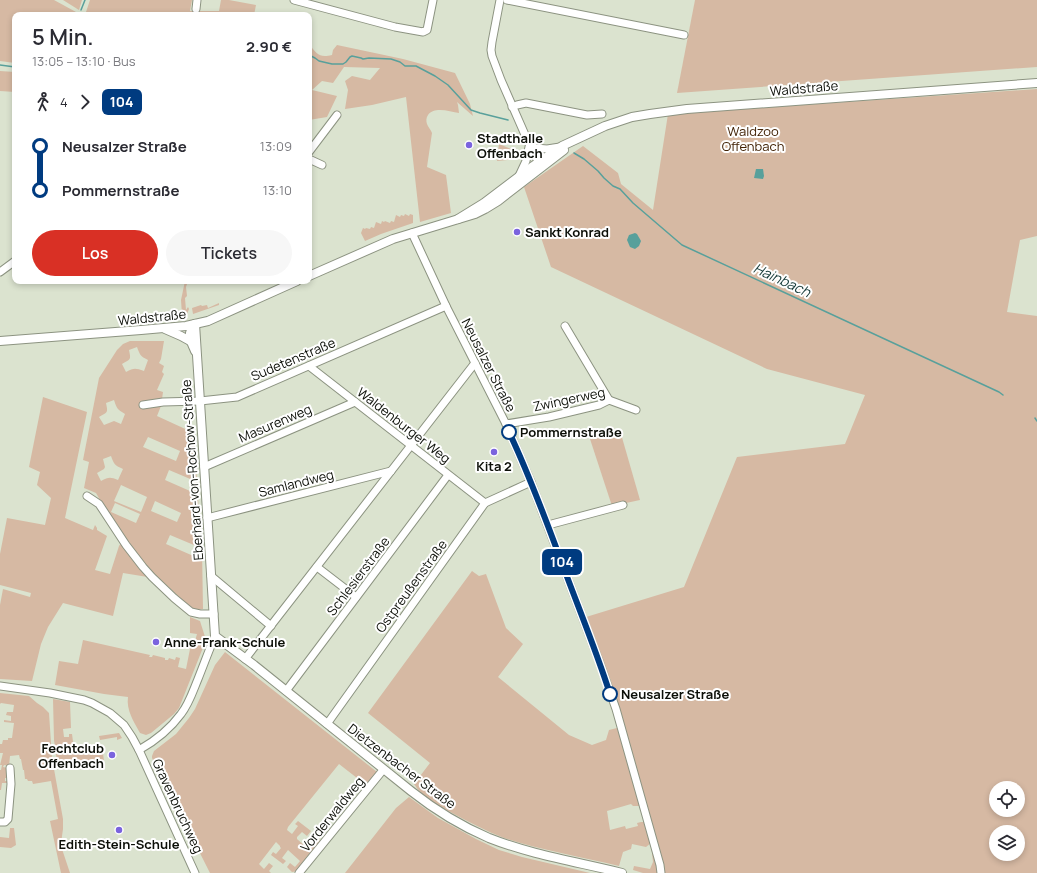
<!DOCTYPE html>
<html lang="de">
<meta charset="utf-8">
<style>
body{margin:0;font-family:Manrope,sans-serif;background:#f7f7f7;color:#2b2b33;height:100vh;display:flex;flex-direction:column;font-size:15px;white-space:nowrap}
*{box-sizing:border-box;margin:0}
p{font-size:13px;color:#7c7c81}
.icon{flex:none;width:22px;height:22px;fill:none;stroke:currentColor;stroke-width:2;stroke-linecap:round;stroke-linejoin:round}
.map{position:relative;flex:1;overflow:hidden}
.panel{position:absolute;left:12px;top:12px;width:300px;height:272px;display:flex;flex-direction:column;background:#fff;border-radius:8px;box-shadow:0 2px 6px #0003}
.panel>*{flex:none}
.badge{padding:0 8px;border-radius:6px;font-size:14px;line-height:26px}
.tools{position:absolute;left:989px;top:781px;display:grid;gap:8px}
.tools a{display:grid;place-items:center;width:36px;height:36px;border-radius:50%;background:#fff;box-shadow:0 2px 6px #0003;font-size:20px}
.map>.badge{position:absolute;translate:-50% -50%;box-shadow:0 0 0 2px #fff}
.legs{display:flex;align-items:center;gap:6px;height:44px;padding:0 20px;font-size:13px}
.legs p{margin-inline-start:auto}
.overview{display:flex;align-items:center;justify-content:space-between;height:68px;padding:0 20px}
h1{font-size:22px;font-weight:600;line-height:30px}
.action{display:flex;gap:8px;margin-top:auto;padding:8px 20px}
.action a{flex:1;height:46px;border-radius:24px;background:#d93025;color:#fff;font-size:16px;font-weight:600;line-height:46px;text-align:center}
.action a+a{background:#f7f7f7;color:#2b2b33}
ul{padding:0 20px;list-style:none}
li{display:flex;align-items:center;gap:14px;height:44px;font-size:15px}
li i{display:grid;place-items:center;width:6px;height:100%;margin:0 5px;background:currentColor}
li i::after{content:'';width:10px;height:10px;margin:-5px;border:3px solid;border-radius:50%;background:#fff}
li p{margin-inline-start:auto}
li:first-child i{background:linear-gradient(#0000 50%,currentColor 0)}
li:last-child i{background:linear-gradient(currentColor 50%,#0000 0)}
.map>svg:first-child{display:block}
.green{fill:#d6b9a3;fill-rule:evenodd}
.water{fill:#58a09b}
.lines{fill:none;stroke-linecap:round;stroke-linejoin:round}
.stream{stroke:#58a09b;stroke-width:1.5}
.minor-casing{stroke:#8c9381;stroke-width:9}
.major-casing{stroke:#8c9381;stroke-width:10}
.minor{stroke:#fff;stroke-width:7}
.major{stroke:#fff;stroke-width:8}
.line-1-casing{stroke:#fff;stroke-width:9}
.line-1{stroke:#003b80;stroke-width:6}
.poi-dot{fill:#7a63de;stroke:#fff;stroke-width:1.5}
.stop-1-dot{fill:#fff;stroke:#003b80;stroke-width:2}
.labels{text-anchor:middle;stroke-width:4;stroke-linejoin:round;paint-order:stroke}
.street-label{font-size:13px;fill:#0c0f08;stroke:#fff}
.park-label{font-size:13px;fill:#412205;stroke:#fff}
.poi-label{font-size:13px;font-weight:bold;fill:#0c0f08;stroke:#fff;text-anchor:start}
.stop-label{font-size:13px;font-weight:bold;fill:#0c0f08;stroke:#fff;text-anchor:start}
.water-label{font-size:14px;font-style:italic;fill:#173b39;stroke:#fff}
</style>
<div class="map">
<svg width="1037" height="873" viewBox="0 0 1037 873">
<rect width="100%" height="100%" fill="#dbe3cf"/>
<g class="green">
<path d="M0,0H54L76,12L77,15H15V63L0,61Z"/>
<path d="M63,0H82L79,10Z"/>
<path d="M90,0H192L190,11H219L221,0H229L256,5L254,15H85Z"/>
<path d="M695,0H1037V67L677,93Z"/>
<path d="M309,44C317,54 319,58 332,55L333,50L337,45L403,59L455,73L470,104L473,116L457,102L458,105L459,113C450,112 435,106 428,115C426,118 426,121 427,124C428,127 431,130 432,133L427,167L446,175L451,213L420,222L406,97L372,105L345,109L348,90L345,81L352,76L370,80L380,68L344,67L333,83L322,81L312,90L337,96L327,117L309,120Z"/>
<path d="M0,71L15,72V92L0,91Z"/>
<path d="M1037,89V236L1020,240L1007,312L1037,316V873H665L614,695L611,681L586,617L684,587L737,457L845,444L865,395L767,369L551,267L524,187L583,146L618,173L621,184L653,210L668,114ZM996,788H1018V810H996ZM996,832H1018V854H996Z"/>
<path d="M499,144L516,151V159L497,161Z"/>
<path d="M405,214L409,216L410,214L413,215V223L381,234L365,241L361,233L363,228L365,229L366,228L370,229L371,227L374,228L376,222L381,224L382,221L384,222L385,221L390,223L391,221L394,222L396,215L400,217L401,215L404,216Z"/>
<path d="M185,281H188L186,287L187,296L185,298L186,310L188,307L189,309L187,314L182,315L181,300Z"/>
<path d="M219,303V305L193,314L192,308L201,305L202,306L207,305L208,308Z"/>
<path d="M130,341H164L161,359L159,363L164,366L162,372L164,374L157,390L163,392L161,406L157,416L194,433L199,514L202,548L203,609L197,610L192,609L160,579L123,573L113,616L63,603L48,627L41,644L32,681L0,679V605L3,589L30,597L31,593L0,585V554L7,518L45,525L51,498L37,485L40,472L29,467L43,397L87,412L65,518L93,530L95,525L97,528V530L107,536L95,570L110,574L119,546L125,537L107,512L96,493L84,488L89,462L83,460L99,378L117,350L123,344ZM137,347C140,355 140,356 148,360L144,371C135,368 134,368 126,372L122,364C131,359 131,360 129,350ZM114,400C117,409 117,409 125,414L121,424L114,421L104,425L99,417C108,412 108,413 106,403ZM148,437L180,451L176,461L143,447ZM111,456C114,464 114,465 123,469L118,480C110,477 109,477 101,481L97,473L104,469L105,467L103,459ZM169,470L195,481L190,491L165,480ZM121,485L147,497L141,512L114,501ZM155,501L181,513L177,522L151,511ZM115,503L140,514L136,523L111,512ZM170,535L201,548L198,558L166,544Z"/>
<path d="M621,434L640,500L612,506L590,439Z"/>
<path d="M472,571L479,576L486,574L506,628L523,644L498,677L569,735L592,745L606,740L609,730L617,728L641,806H633L631,804L607,811L610,830L625,826L626,829L638,826L637,823L641,822H645L659,871L657,873H643L633,870L634,866L650,869L653,862L651,843L646,847L632,844L631,849L623,852L619,866C582,857 540,850 504,838C486,831 469,822 452,813C438,806 422,797 414,784L430,763L368,713Z"/>
<path d="M190,617L200,621L206,640L179,708L174,714L151,733L146,735L140,733C134,722 126,710 128,697L104,694L55,685L59,661L78,664L83,640L150,655L149,657H152L153,655L165,658V660H168L169,658L175,660L176,657L180,658L178,667L186,669L190,649L187,648L189,639L195,641L197,634L190,633Z"/>
<path d="M225,652L377,772L366,785L339,764L288,827L287,830L292,834L298,826L295,824L298,821L311,831L307,836L302,832L297,837V839L305,846L307,843L312,847L317,842L311,837L314,834L319,838L320,842L298,871L292,872L287,867L290,863L295,867L300,861L288,850L282,858L286,861L283,864L271,855L273,852L276,854L281,848L280,847V846L276,842L259,864L264,869L269,863L273,866L269,871L271,873H210L152,758V756L154,751L176,734L189,718L195,709L215,665Z"/>
<path d="M0,693L29,696L37,703L43,707L49,713L52,758L63,819V829L62,836L61,846L70,873H61L50,821L58,819L51,781L33,784L32,781H28L27,779H25L24,770H23L21,759H20L19,755L10,756L9,766L4,765L3,767L8,768L7,778H5V781H7V783H2L1,790H0V770H1L2,765H0L3,753H0V744H2L3,740H8V738H12L14,723L4,722V720L11,721V716L6,715L7,712H13L14,705L1,703L0,704Z"/>
<path d="M53,699L70,702L71,728L63,729L64,737H69V734H72L74,749L78,753L81,752L83,749L102,746L104,761L58,768L54,740Z"/>
<path d="M119,733L122,738L117,740V737L100,740L99,736Z"/>
<path d="M409,797L438,818L476,839L499,850L522,857L590,873H345L396,808Z"/>
<path d="M10,828H14L16,845L11,848L0,847V837L9,838Z"/>
</g>
<g class="water">
<path d="M756,169H763L764,176L763,179L754,178Z"/>
<path d="M635,233L637,234L641,241L639,246L635,249L630,247L627,240L629,235Z"/>
</g>
<g class="lines">
<g class="stream">
<path d="M81,10L85,0"/>
<path d="M309,55L315,58L319,61L332,64H343L346,62L350,57L352,56L361,58L363,59L369,58L391,59L400,62L405,66H416L435,76L448,85L471,110L480,113L508,120"/>
<path d="M0,65L15,67"/>
<path d="M574,153L584,159L598,171L604,178L613,186L620,189L633,203L682,245L999,392L1003,395"/>
<path d="M1035,418L1037,421"/>
</g>
<g class="minor-casing">
<g id="minor">
<path d="M294,0L395,27L423,32L427,30L433,0"/>
<path d="M500,0L492,42L491,50L492,56L501,80L533,153L537,159L545,162"/>
<path d="M507,0L684,35"/>
<path d="M196,9L197,0"/>
<path d="M512,107L517,105L526,103L587,115L602,114"/>
<path d="M530,144C537,149 541,154 539,163"/>
<path d="M536,148L547,149L560,147"/>
<path d="M309,152L337,115"/>
<path d="M309,159L322,165"/>
<path d="M519,176L526,161L529,147"/>
<path d="M412,233L446,306L506,424L531,482L599,661L616,709L660,865L661,873"/>
<path d="M0,272L15,261"/>
<path d="M565,326L609,400"/>
<path d="M309,366L485,503"/>
<path d="M143,405L163,402L200,401L237,397L446,306"/>
<path d="M506,424L549,417L599,405L609,400L636,410"/>
<path d="M204,467L355,402"/>
<path d="M87,496L99,504L126,545L143,567L152,577L174,598L191,612L200,614H214"/>
<path d="M207,518L391,471"/>
<path d="M548,525L623,505"/>
<path d="M317,567L356,597"/>
<path d="M211,576L271,626"/>
<path d="M245,659L475,363"/>
<path d="M0,686L50,693L84,700L92,703L110,713L124,725L132,737L139,750L195,873"/>
<path d="M286,691L448,475"/>
<path d="M327,724L485,503L531,482"/>
<path d="M139,750C155,741 170,729 181,714C189,704 193,691 198,679C204,664 209,650 215,636"/>
<path d="M0,822H5L8,819L11,784L10,768"/>
<path d="M299,873L383,770"/>
</g>
</g>
<g class="major-casing">
<g id="major">
<path d="M458,219L484,203L533,166L562,146L605,126L632,117L650,114L687,109L1037,83"/>
<path d="M309,276L393,239L475,214L485,209L498,201L564,150"/>
<path d="M195,324L215,636L254,665L411,791C435,810 461,826 489,838C532,855 578,862 622,873"/>
<path d="M195,324C186,335 190,339 195,351"/>
<path d="M165,329L181,336L190,341"/>
<path d="M0,341L141,330L186,326L208,321L297,281"/>
</g>
</g>
<use href="#minor" class="minor"/>
<use href="#major" class="major"/>
</g>
<g class="lines">
<g class="line-1-casing">
<path id="line-1" d="M509,432C531,478 548,526 566,574C581,614 597,653 610,694"/>
</g>
<use href="#line-1" class="line-1"/>
</g>
<g class="poi-dot">
<circle cx="469" cy="145" r="4"/>
<circle cx="517" cy="232" r="4"/>
<circle cx="494" cy="452" r="4"/>
<circle cx="156" cy="642" r="4"/>
<circle cx="112" cy="755" r="4"/>
<circle cx="119" cy="830" r="4"/>
</g>
<g class="stop-1-dot">
<circle cx="509" cy="432" r="7"/>
<circle cx="610" cy="694" r="7"/>
</g>
<g class="labels">
<g class="street-label">
<text transform="translate(804 88) rotate(-5)" y="5">Waldstraße</text>
<text transform="translate(152 317) rotate(-6)" y="5">Waldstraße</text>
<text transform="translate(293 359) rotate(-23)" y="5">Sudetenstraße</text>
<text transform="translate(489 365) rotate(63)" y="5">Neusalzer Straße</text>
<text transform="translate(569 399) rotate(-12)" y="5">Zwingerweg</text>
<text transform="translate(275 423) rotate(-23)" y="5">Masurenweg</text>
<text transform="translate(404 425) rotate(38)" y="5">Waldenburger Weg</text>
<text transform="translate(192 470) rotate(-94)" y="5">Eberhard-von-Rochow-Straße</text>
<text transform="translate(296 483) rotate(-14)" y="5">Samlandweg</text>
<text transform="translate(358 576) rotate(-53)" y="5">Schlesierstraße</text>
<text transform="translate(411 586) rotate(-54)" y="5">Ostpreußenstraße</text>
<text transform="translate(402 766) rotate(37)" y="5">Dietzenbacher Straße</text>
<text transform="translate(178 806) rotate(65)" y="5">Gravenbruchweg</text>
<text transform="translate(332 814) rotate(-51)" y="5">Vorderwaldweg</text>
</g>
<g class="park-label">
<text x="753" y="136">Waldzoo<tspan x="753" dy="15">Offenbach</tspan></text>
</g>
<g class="poi-label">
<text x="477" y="143">Stadthalle<tspan x="477" dy="15">Offenbach</tspan></text>
<text x="525" y="237">Sankt Konrad</text>
<text x="494" y="471" text-anchor="middle">Kita 2</text>
<text x="164" y="647">Anne-Frank-Schule</text>
<text x="104" y="753" text-anchor="end">Fechtclub<tspan x="104" dy="15">Offenbach</tspan></text>
<text x="119" y="849" text-anchor="middle">Edith-Stein-Schule</text>
</g>
<g class="stop-label">
<text x="520" y="437">Pommernstraße</text>
<text x="621" y="699">Neusalzer Straße</text>
</g>
<g class="water-label">
<text transform="translate(782 280) rotate(25)" y="5">Hainbach</text>
</g>
</g>
</svg>
<div class="tools">
<a><svg class="icon" aria-label="locate" viewBox="0 0 24 24"><circle cx="12" cy="12" r="6"/><path d="M12 2v4M12 18v4M2 12h4M18 12h4"/></svg></a>
<a><svg class="icon" aria-label="layers" viewBox="0 0 24 24"><path d="M12 4l9 5-9 5-9-5zM3 14l9 5 9-5"/></svg></a>
</div>
<b class="badge" style="left:562px;top:562px;background:#003b80;color:#fff">104</b>
<section class="panel">
<div class="overview"><div><h1>5 Min.</h1><p>13:05 – 13:10 · Bus</p></div><b>2.90 €</b></div>
<div class="legs"><svg class="icon" aria-label="walk" viewBox="0 0 24 24"><circle cx="13" cy="4" r="2"/><path d="M13 8l-2 6 4 7M11 14l-3 7M7 12l3-4h3l4 4"/></svg>4<svg class="icon" aria-label="forward" viewBox="0 0 24 24"><path d="M9 5l7 7-7 7"/></svg><b class="badge" style="background:#003b80;color:#fff">104</b></div>
<ul>
<li><i style="color:#003b80"></i><b>Neusalzer Straße</b><p>13:09</p></li>
<li><i style="color:#003b80"></i><b>Pommernstraße</b><p>13:10</p></li>
</ul>
<div class="action"><a>Los</a><a>Tickets</a></div>
</section>
</div>
